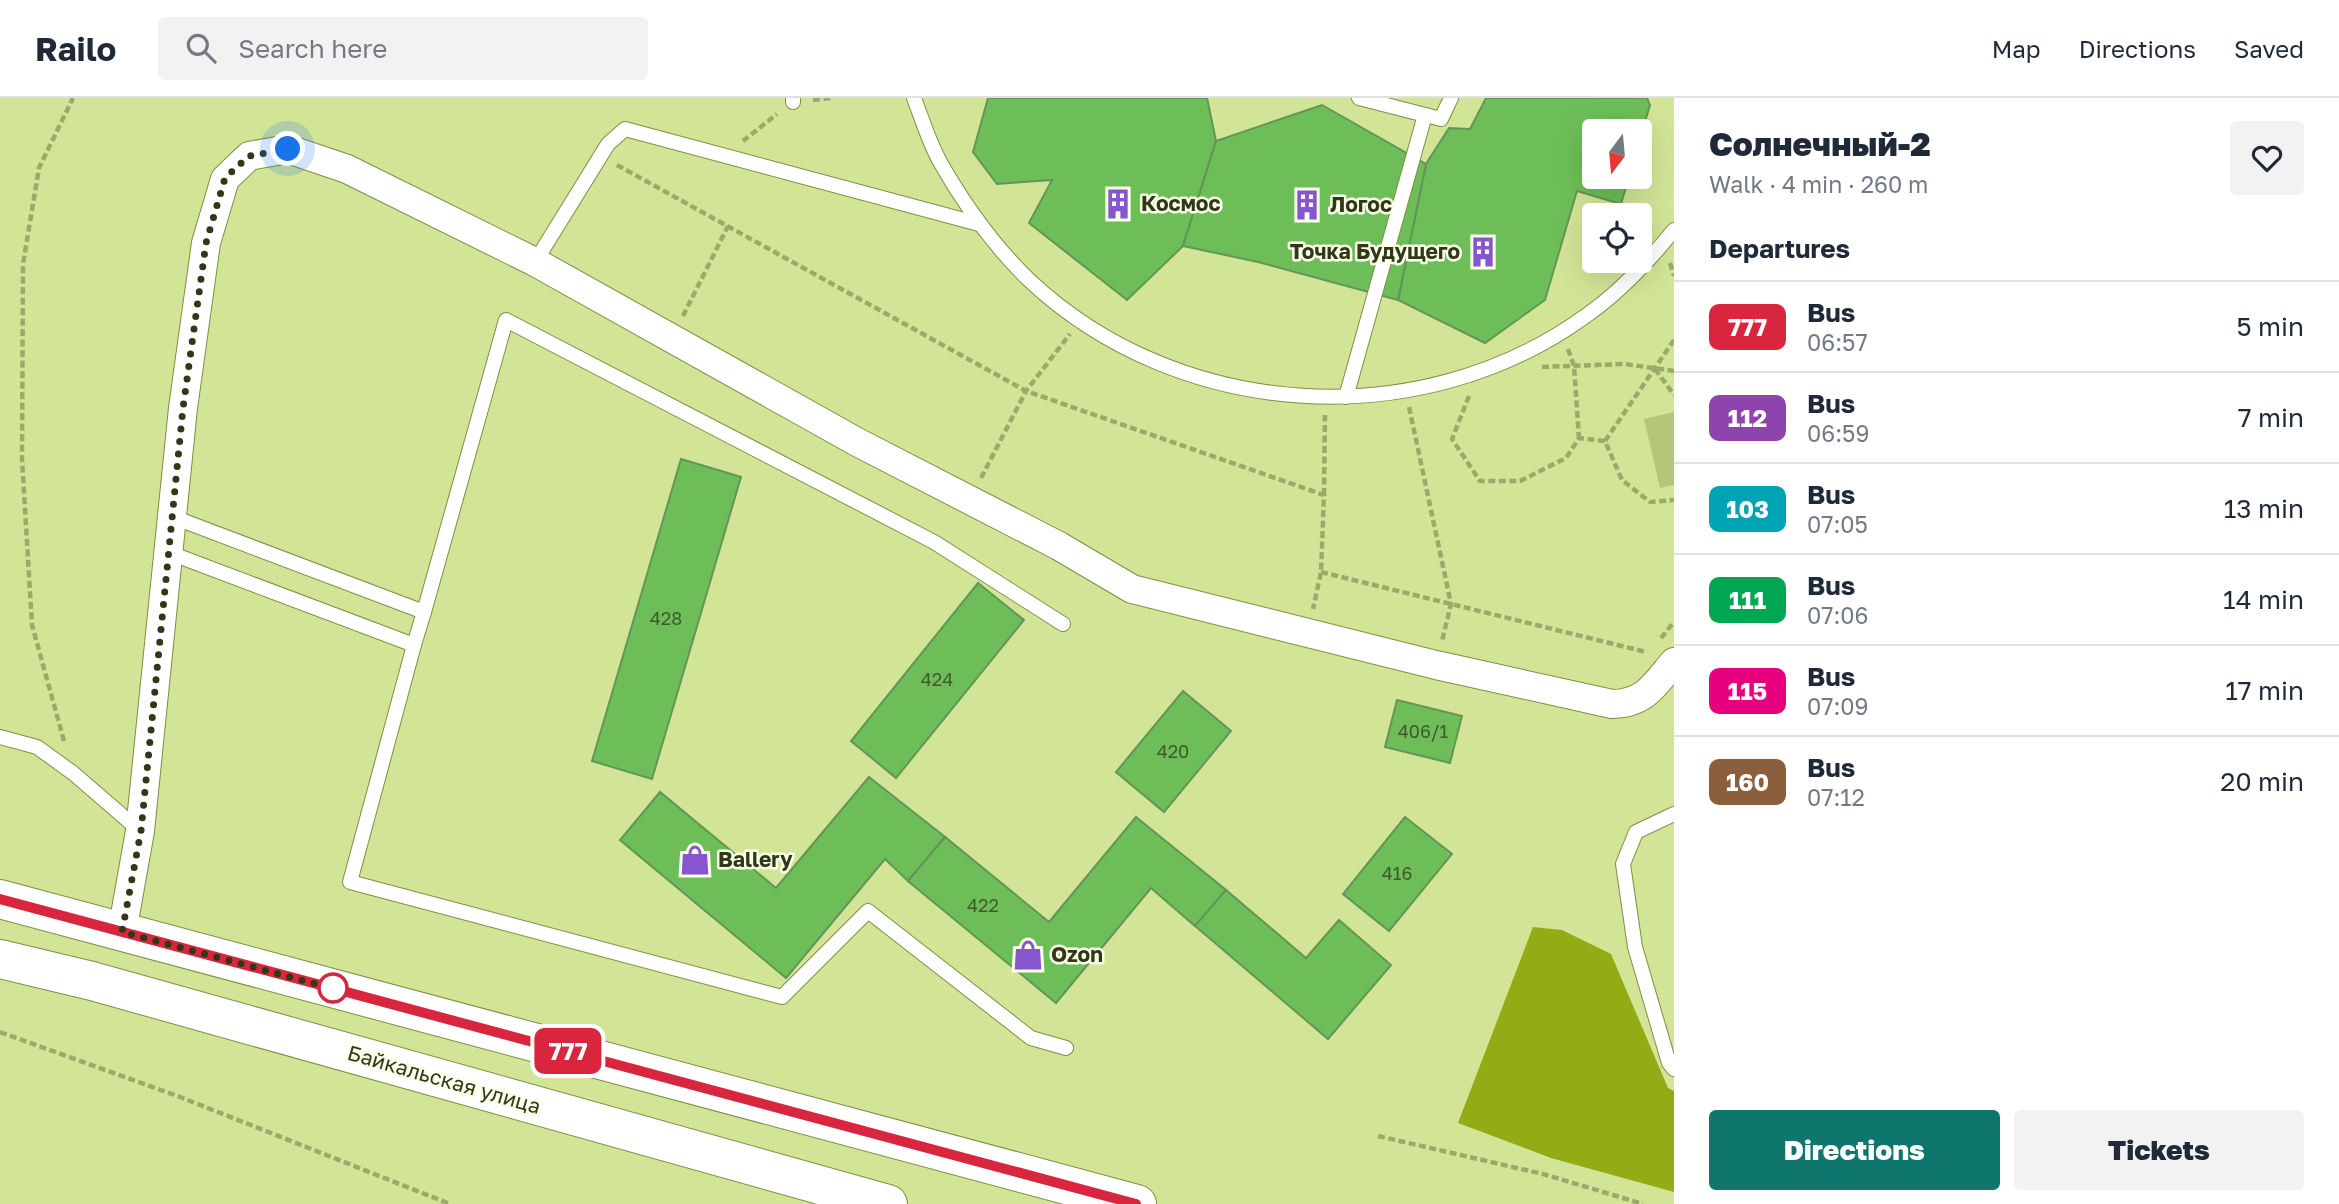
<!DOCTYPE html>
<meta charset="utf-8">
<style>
body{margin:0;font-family:"Golos Text",sans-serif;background:#f2f2f3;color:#1f2937;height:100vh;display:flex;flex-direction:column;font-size:26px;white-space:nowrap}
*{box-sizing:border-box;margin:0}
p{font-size:23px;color:#747a83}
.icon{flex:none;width:38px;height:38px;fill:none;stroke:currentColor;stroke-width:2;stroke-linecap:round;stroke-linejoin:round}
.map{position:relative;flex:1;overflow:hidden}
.panel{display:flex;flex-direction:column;background:#fff;width:665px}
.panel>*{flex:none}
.badge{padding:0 14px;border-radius:10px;font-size:24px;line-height:46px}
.needle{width:46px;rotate:196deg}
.tools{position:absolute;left:1582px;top:21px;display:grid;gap:14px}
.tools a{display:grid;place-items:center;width:70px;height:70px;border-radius:7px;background:#fff;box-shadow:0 7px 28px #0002;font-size:35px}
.you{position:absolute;width:35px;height:35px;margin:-18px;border:5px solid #fff;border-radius:50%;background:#1a73e8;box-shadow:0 0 0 10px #1a73e833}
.map>.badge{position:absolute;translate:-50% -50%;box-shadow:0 0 0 4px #fff}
h2{padding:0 35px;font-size:26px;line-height:63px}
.round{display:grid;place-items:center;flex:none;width:74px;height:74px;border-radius:7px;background:#f2f2f3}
.headline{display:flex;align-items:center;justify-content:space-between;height:119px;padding:0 35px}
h1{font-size:33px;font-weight:800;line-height:52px}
.button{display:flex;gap:14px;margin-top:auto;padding:14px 35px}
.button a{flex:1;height:80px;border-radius:7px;background:#0f766e;color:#fff;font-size:28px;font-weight:800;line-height:80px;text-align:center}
.button a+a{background:#f2f2f3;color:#1f2937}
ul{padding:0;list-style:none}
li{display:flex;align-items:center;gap:21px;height:91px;padding:0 35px;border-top:2px solid #e0e1e3}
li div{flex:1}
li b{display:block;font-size:26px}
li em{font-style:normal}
li .badge{min-width:77px;font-weight:700;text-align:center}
header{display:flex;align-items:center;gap:42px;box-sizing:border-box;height:98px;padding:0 35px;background:#fff;border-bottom:2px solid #e0e1e3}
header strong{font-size:33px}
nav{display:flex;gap:38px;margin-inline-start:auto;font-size:24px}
.search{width:490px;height:63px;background:#f2f2f3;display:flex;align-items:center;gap:18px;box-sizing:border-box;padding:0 24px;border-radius:7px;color:#747a83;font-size:26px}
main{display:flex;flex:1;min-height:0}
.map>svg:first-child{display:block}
.green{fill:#b4c67a}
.forest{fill:#93ab15}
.building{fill:#6dbe58;stroke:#649558;stroke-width:2}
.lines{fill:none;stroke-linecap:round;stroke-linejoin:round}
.lane-casing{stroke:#7e8e43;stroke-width:16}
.street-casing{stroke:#7e8e43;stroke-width:30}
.secondary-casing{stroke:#7e8e43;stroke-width:40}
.path{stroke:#9ba96b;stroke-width:4.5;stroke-dasharray:7 3.5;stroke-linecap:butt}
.lane{stroke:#fff;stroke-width:14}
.street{stroke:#fff;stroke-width:28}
.secondary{stroke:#fff;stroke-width:38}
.line-casing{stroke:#fff;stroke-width:16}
.line{stroke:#d7263d;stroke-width:10}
.walk{stroke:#313818;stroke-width:7;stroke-dasharray:0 12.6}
.stop-dot{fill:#fff;stroke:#d7263d;stroke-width:3.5}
.labels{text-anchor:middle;stroke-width:5;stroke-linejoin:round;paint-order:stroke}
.number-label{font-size:18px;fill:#405a28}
.poi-label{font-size:21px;font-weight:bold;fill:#313818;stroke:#f9ffe8;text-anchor:start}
.street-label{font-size:21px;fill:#313818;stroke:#f9ffe8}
</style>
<header>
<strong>Railo</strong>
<div class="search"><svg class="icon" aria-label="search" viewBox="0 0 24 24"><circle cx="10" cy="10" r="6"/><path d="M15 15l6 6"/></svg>Search here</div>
<nav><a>Map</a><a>Directions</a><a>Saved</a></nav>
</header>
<main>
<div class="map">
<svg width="1674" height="1106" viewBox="0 0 1674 1106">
<rect width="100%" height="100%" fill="#d2e597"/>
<path class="green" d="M1674,314V387L1660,390L1644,321Z"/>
<path class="forest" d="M1533,829L1562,832L1611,856L1668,990L1674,993V1094L1551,1060L1458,1025Z"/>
<g class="building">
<path d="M988,0H1207L1216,43L1183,148L1127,202L1029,125L1052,82L997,86L973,54Z"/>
<path d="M1486,0H1647L1650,7L1640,41V33H1594V79H1629L1621,106L1577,93L1545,202L1485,245L1398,202L1426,66L1449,30L1470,31Z"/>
<path d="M1322,7L1426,66L1398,202L1258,164L1183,148L1216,43Z"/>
<path d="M681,361L741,379L652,681L592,663Z"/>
<path d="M978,485L1024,522L896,680L851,643Z"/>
<path d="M1183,593L1231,633L1164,714L1116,674Z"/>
<path d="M1397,602L1462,618L1450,665L1385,649Z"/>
<path d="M869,679L945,739L908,783L885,761L786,880L620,742L660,694L776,790Z"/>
<path d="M1136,719L1226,792L1195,828L1151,790L1056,905L908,783L945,739L1049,824Z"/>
<path d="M1405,719L1452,756L1389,833L1343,796Z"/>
<path d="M1226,792L1306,860L1339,822L1391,867L1328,941L1195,828Z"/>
</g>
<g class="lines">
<g class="lane-casing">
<g id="lane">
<path d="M793,0V4"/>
<path d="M914,0C922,21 929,44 940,64C964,106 994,148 1029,182C1179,323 1421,338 1587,217C1620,194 1648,164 1674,132"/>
<path d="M1359,0L1441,21L1451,0"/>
<path d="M535,164L608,46L625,31L979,126"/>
<path d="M1346,299L1425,17"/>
<path d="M173,419L424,514L506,222L934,444L1063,526"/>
<path d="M170,455L414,547L350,784L782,899L868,813L1031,940L1066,950"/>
<path d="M414,547L424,514"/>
<path d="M0,639L37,649L73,675L139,732"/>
<path d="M1674,716L1636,734L1623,766L1635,849L1669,965L1674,971"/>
</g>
</g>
<g class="street-casing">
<path id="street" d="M122,834L140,733L183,310L206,145L225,81L249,58L288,51L347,71L535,164L857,344L1059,448L1132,491L1436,567L1612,606C1645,606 1655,586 1674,564"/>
</g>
<g class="secondary-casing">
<g id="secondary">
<path d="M0,801L1137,1106"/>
<path d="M0,861L92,883L888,1106"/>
</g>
</g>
<g class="path">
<path d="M813,2L831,0"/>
<path d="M743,43L777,16"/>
<path d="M617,67L1026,293L1324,397L1321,474L1313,511"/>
<path d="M1670,165L1674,178"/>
<path d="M683,218L728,128"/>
<path d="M1568,251L1574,268L1579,340"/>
<path d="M1542,269L1625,266L1674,273"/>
<path d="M1655,271L1674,297"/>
<path d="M1469,298L1452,341L1480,383H1520L1566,360L1579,340L1605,343L1622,382L1650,404L1674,402"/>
<path d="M1409,309L1451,506L1442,543"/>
<path d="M1605,343L1674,242"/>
<path d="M981,380L1026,293L1070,236"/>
<path d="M1324,397L1325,317"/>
<path d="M1321,474L1646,554"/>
<path d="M1661,540L1674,524"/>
<path d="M64,643L32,527L22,361L23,166L39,70L73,0"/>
<path d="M0,934L180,999L450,1106"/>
<path d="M1378,1038L1543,1076L1643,1106"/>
</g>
<use href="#lane" class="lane"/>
<use href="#street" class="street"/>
<use href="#secondary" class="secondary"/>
</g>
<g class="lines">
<g class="line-casing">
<path id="line" d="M0,801L1136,1106"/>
</g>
<use href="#line" class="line"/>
<path class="walk" d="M288,51L249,58L225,80L206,145L183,310L141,733L122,834L335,891L333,890"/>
</g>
<defs>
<g id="building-bare" transform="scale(2.415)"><path d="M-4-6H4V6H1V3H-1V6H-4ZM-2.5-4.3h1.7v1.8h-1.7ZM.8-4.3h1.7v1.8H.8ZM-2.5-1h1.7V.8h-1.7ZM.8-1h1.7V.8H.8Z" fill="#8755ce" stroke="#f9ffe8" stroke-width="2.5" paint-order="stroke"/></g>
<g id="shop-bare" transform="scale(2.415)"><path d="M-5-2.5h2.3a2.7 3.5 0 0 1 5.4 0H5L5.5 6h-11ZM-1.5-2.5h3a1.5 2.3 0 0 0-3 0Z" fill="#8755ce" stroke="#f9ffe8" stroke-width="2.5" paint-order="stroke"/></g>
</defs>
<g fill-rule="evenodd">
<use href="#building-bare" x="1118" y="106"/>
<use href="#building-bare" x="1307" y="107"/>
<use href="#building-bare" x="1483" y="154"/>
<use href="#shop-bare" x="695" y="762"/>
<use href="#shop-bare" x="1028" y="857"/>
</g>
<circle class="stop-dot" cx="333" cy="890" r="14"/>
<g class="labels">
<g class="number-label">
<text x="666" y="527">428</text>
<text x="937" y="588">424</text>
<text x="1423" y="640">406/1</text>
<text x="1173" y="660">420</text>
<text x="1397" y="782">416</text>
<text x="983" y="814">422</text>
</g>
<g class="poi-label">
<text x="1141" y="113">Космос</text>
<text x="1330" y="114">Логос</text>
<text x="1460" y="161" text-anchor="end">Точка Будущего</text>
<text x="718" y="769">Ballery</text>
<text x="1051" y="864">Ozon</text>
</g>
<g class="street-label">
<text transform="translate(444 982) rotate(16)" y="7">Байкальская улица</text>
</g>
</g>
</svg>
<div class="tools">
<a><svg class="needle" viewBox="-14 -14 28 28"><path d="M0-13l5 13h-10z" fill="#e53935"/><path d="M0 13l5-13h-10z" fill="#747a83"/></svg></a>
<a><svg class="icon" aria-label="locate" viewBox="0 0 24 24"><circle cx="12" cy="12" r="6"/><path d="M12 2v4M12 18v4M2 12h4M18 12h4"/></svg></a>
</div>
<div class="you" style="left:288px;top:51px"></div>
<b class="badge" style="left:568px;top:953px;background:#d7263d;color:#fff">777</b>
</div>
<section class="panel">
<div class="headline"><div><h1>Солнечный-2</h1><p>Walk · 4 min · 260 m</p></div><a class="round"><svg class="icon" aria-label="heart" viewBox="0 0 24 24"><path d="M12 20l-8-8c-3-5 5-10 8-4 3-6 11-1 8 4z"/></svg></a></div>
<h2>Departures</h2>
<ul>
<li><span class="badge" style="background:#d7263d;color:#fff">777</span><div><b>Bus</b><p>06:57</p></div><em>5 min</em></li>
<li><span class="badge" style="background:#8e44ad;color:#fff">112</span><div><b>Bus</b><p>06:59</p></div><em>7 min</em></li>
<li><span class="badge" style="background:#00a3b4;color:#fff">103</span><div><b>Bus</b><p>07:05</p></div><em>13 min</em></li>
<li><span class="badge" style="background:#00a651;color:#fff">111</span><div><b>Bus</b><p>07:06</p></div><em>14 min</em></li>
<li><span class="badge" style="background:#e6007e;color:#fff">115</span><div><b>Bus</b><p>07:09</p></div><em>17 min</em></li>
<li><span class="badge" style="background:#8b5e3c;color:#fff">160</span><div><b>Bus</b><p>07:12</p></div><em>20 min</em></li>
</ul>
<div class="button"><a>Directions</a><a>Tickets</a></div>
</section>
</main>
